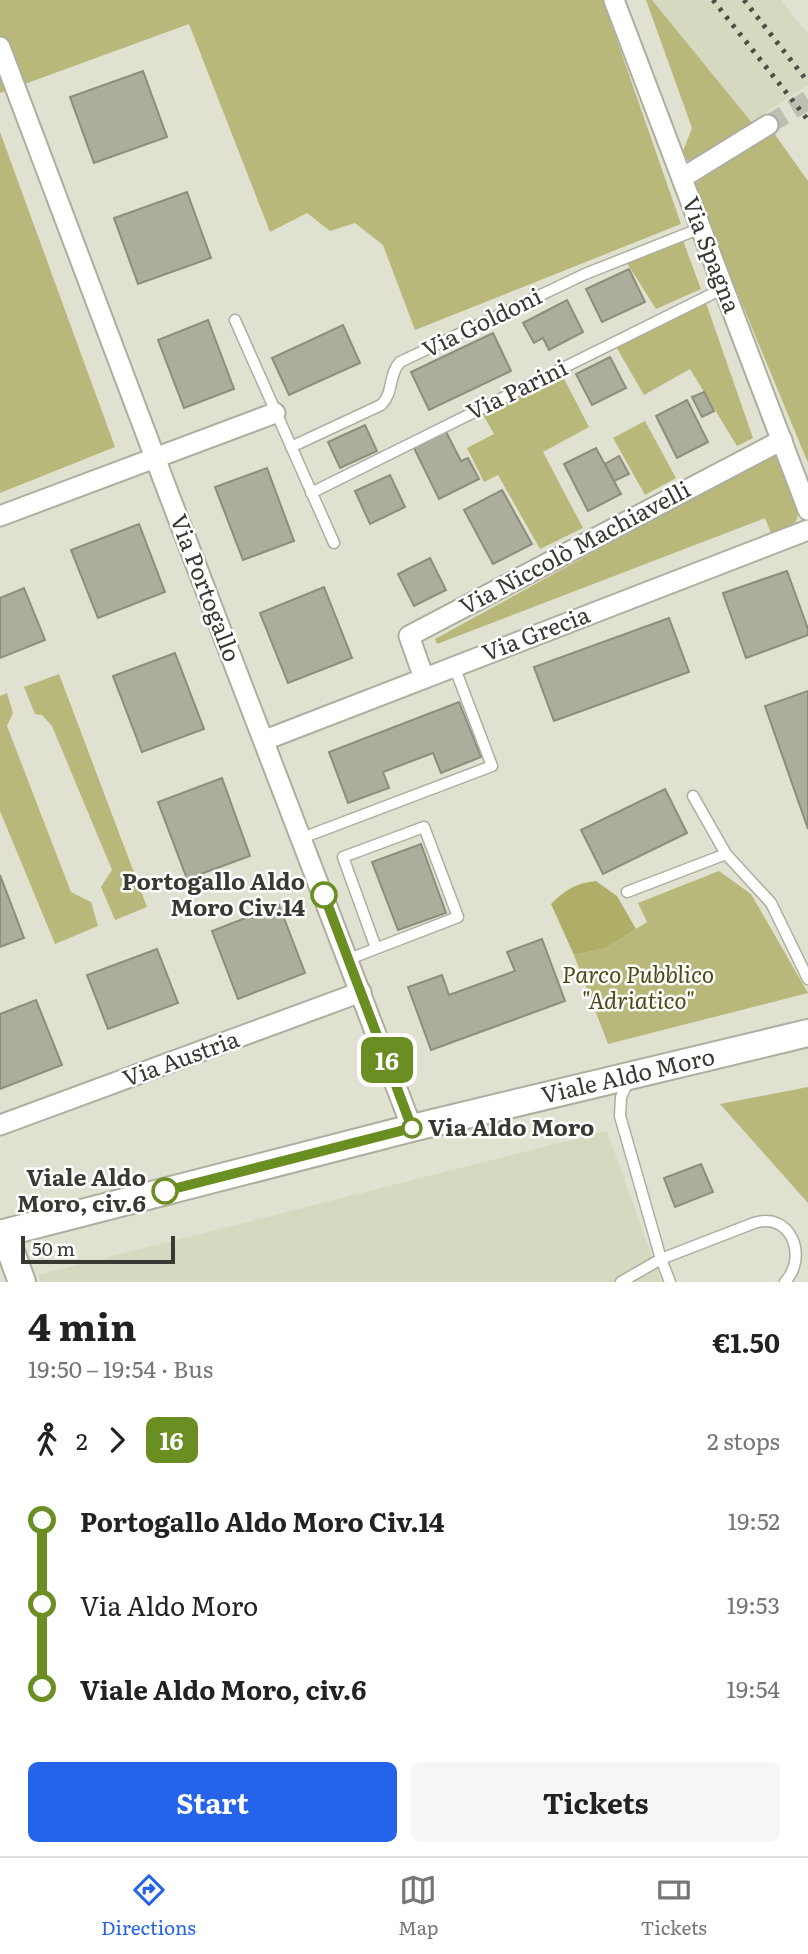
<!DOCTYPE html>
<meta charset="utf-8">
<style>
body{margin:0;font-family:Literata,serif;background:#f6f6f6;color:#222;height:100vh;display:flex;flex-direction:column;font-size:26px;white-space:nowrap}
*{box-sizing:border-box;margin:0}
p{font-size:23px;color:#767676}
.icon{flex:none;width:38px;height:38px;fill:none;stroke:currentColor;stroke-width:2;stroke-linecap:round;stroke-linejoin:round}
.map{position:relative;height:1282px;overflow:hidden}
.side{display:flex;flex-direction:column;background:#fff;flex:1}
.side>*{flex:none}
.badge{padding:0 14px;border-radius:10px;font-size:24px;line-height:46px}
.scale{position:absolute;left:21px;bottom:18px;width:154px;box-sizing:border-box;padding-left:7px;border:4px solid #393933;border-top:0;font-size:19px;line-height:24px;white-space:nowrap;color:#393933;-webkit-text-stroke:5px #fff;paint-order:stroke}
.map>.badge{position:absolute;translate:-50% -50%;box-shadow:0 0 0 4px #fff}
.legs{display:flex;align-items:center;gap:10px;height:77px;padding:0 28px;font-size:23px}
.legs p{margin-inline-start:auto}
.head{display:flex;align-items:center;justify-content:space-between;height:119px;padding:0 28px}
h1{font-size:38px;font-weight:700;line-height:52px}
.action{display:flex;gap:14px;margin-top:auto;padding:14px 28px}
.action a{flex:1;height:80px;border-radius:10px;background:#2563eb;color:#fff;font-size:28px;font-weight:700;line-height:80px;text-align:center}
.action a+a{background:#f6f6f6;color:#222}
ul{padding:0 28px;list-style:none}
li{display:flex;align-items:center;gap:24px;height:84px;font-size:26px}
li i{display:grid;place-items:center;width:10px;height:100%;margin:0 9px;background:currentColor}
li i::after{content:'';width:18px;height:18px;margin:-9px;border:5px solid;border-radius:50%;background:#fff}
li p{margin-inline-start:auto}
li:first-child i{background:linear-gradient(#0000 50%,currentColor 0)}
li:last-child i{background:linear-gradient(currentColor 50%,#0000 0)}
.tabs{display:flex;justify-content:space-around;align-items:center;height:98px;border-top:2px solid #e0e0e0;background:#fff;font-size:19px;color:#767676}
.tabs a{display:grid;justify-items:center;gap:4px}
.tabs .current{color:#2563eb}
.map>svg:first-child{display:block}
.built{fill:#d7d8c0}
.green{fill:#b8b87b}
.forest{fill:#afae68}
.building{fill:#acad9d;stroke:#8d8d7e;stroke-width:2}
.lines{fill:none;stroke-linecap:round;stroke-linejoin:round}
.street-tunnel{stroke:#bfbfb1;stroke-width:19;stroke-dasharray:19 10;stroke-linecap:butt}
.lane-casing{stroke:#adae9e;stroke-width:13}
.street-casing{stroke:#adae9e;stroke-width:23}
.secondary-casing{stroke:#adae9e;stroke-width:30}
.lane{stroke:#fff;stroke-width:10}
.street{stroke:#fff;stroke-width:19}
.secondary{stroke:#fff;stroke-width:26}
.rail{stroke:#4d4d46;stroke-width:5;stroke-dasharray:3.5 7;stroke-linecap:butt}
.line-1-casing{stroke:#fff;stroke-width:16}
.line-1{stroke:#6b8e23;stroke-width:10}
.stop-1-dot{fill:#fff;stroke:#6b8e23;stroke-width:3.5}
.labels{text-anchor:middle;stroke-width:5;stroke-linejoin:round;paint-order:stroke}
.street-label{font-size:23px;fill:#393933;stroke:#fff}
.stop-label{font-size:23px;font-weight:bold;fill:#393933;stroke:#fff;text-anchor:end}
.park-label{font-size:23px;font-style:italic;fill:#4d4c16;stroke:#fff}
</style>
<div class="map">
<svg width="808" height="1282" viewBox="0 0 808 1282">
<rect width="100%" height="100%" fill="#e0e1d0"/>
<g class="built">
<path d="M652,0H781L808,34V85L751,122Z"/>
<path d="M607,1131L661,1282H41L38,1275Z"/>
</g>
<g class="green">
<path d="M0,0H603L681,224L415,330L383,245L355,223L330,231L307,213L270,232L189,24L0,93Z"/>
<path d="M646,0H652L753,124L694,161L687,160L683,151L692,128Z"/>
<path d="M0,132L115,447L0,493Z"/>
<path d="M773,132L808,181V463L693,185Z"/>
<path d="M682,238L701,289L656,309L625,260Z"/>
<path d="M705,300L753,438L737,446L690,369L644,395L615,345Z"/>
<path d="M560,371L589,427L543,452L583,528L540,549L498,475L484,482L467,448L494,434L481,411Z"/>
<path d="M645,421L676,478L645,495L613,438Z"/>
<path d="M778,451C783,466 804,507 796,521C791,527 779,532 772,536L765,518L437,644L435,639Z"/>
<path d="M59,674L147,907L115,920L101,887L112,870L52,726L42,715L35,714L24,687Z"/>
<path d="M7,693L13,713L7,726L71,892L91,902L98,926L55,944L0,811V696Z"/>
<path d="M719,871L751,894L808,993L608,1044L574,955L606,948L647,922L638,903Z"/>
<path d="M808,1087V1203L720,1104Z"/>
</g>
<path class="forest" d="M596,881L617,896L636,929L606,948L574,955L551,904C565,890 576,883 596,881Z"/>
<g class="building">
<path d="M143,71L167,137L94,163L70,97Z"/>
<path d="M187,192L211,258L138,284L114,218Z"/>
<path d="M629,269L645,302L602,322L586,289Z"/>
<path d="M567,300L583,332L549,350L543,338L534,343L523,323Z"/>
<path d="M208,320L234,389L184,408L158,340Z"/>
<path d="M343,325L360,363L289,395L272,358Z"/>
<path d="M493,333L511,371L429,410L411,372Z"/>
<path d="M610,357L626,388L592,405L576,374Z"/>
<path d="M704,392L714,411L702,417L692,397Z"/>
<path d="M687,400L708,442L677,458L656,416Z"/>
<path d="M365,425L377,451L340,468L328,442Z"/>
<path d="M445,430L461,461L468,458L479,479L439,499L413,446Z"/>
<path d="M596,448L621,494L588,511L564,464Z"/>
<path d="M619,456L629,474L614,481L605,464Z"/>
<path d="M267,468L294,541L243,560L215,487Z"/>
<path d="M390,475L405,507L370,524L355,491Z"/>
<path d="M502,490L532,544L493,564L464,510Z"/>
<path d="M139,524L165,592L98,618L71,550Z"/>
<path d="M430,558L446,590L414,606L398,574Z"/>
<path d="M787,571L808,629V635L746,658L723,593Z"/>
<path d="M324,587L352,658L288,683L260,613Z"/>
<path d="M24,588L45,640L0,658V598Z"/>
<path d="M669,618L689,672L554,721L534,667Z"/>
<path d="M175,653L204,729L142,752L113,676Z"/>
<path d="M808,691V829L765,706Z"/>
<path d="M459,702L481,757L441,773L433,753L383,772L389,788L348,803L329,752Z"/>
<path d="M222,778L250,856L187,879L158,802Z"/>
<path d="M665,789L687,833L603,874L581,830Z"/>
<path d="M421,844L446,913L398,930L372,862Z"/>
<path d="M0,875L24,938L0,947Z"/>
<path d="M279,905L305,973L238,999L212,931Z"/>
<path d="M542,939L565,1001L431,1050L408,987L442,975L449,995L515,971L507,952Z"/>
<path d="M157,949L178,1003L108,1029L87,975Z"/>
<path d="M36,1000L62,1065L0,1089V1014Z"/>
<path d="M701,1164L713,1192L675,1207L664,1178Z"/>
</g>
<g class="lines">
<path class="street-tunnel" d="M768,125L808,100"/>
<g class="lane-casing">
<g id="lane">
<path d="M235,320L334,543"/>
<path d="M291,447L381,405C394,393 388,375 400,362L585,274L701,228"/>
<path d="M311,493L724,288"/>
<path d="M693,796L726,854"/>
<path d="M302,838L492,766L454,666"/>
<path d="M627,892L726,854L771,903L808,979"/>
<path d="M349,959L458,917L424,827L343,857L376,948"/>
<path d="M628,1082L621,1097L620,1116L661,1259L670,1282"/>
<path d="M621,1282L661,1259L754,1223C792,1211 808,1258 785,1282"/>
</g>
</g>
<g class="street-casing">
<g id="street">
<path d="M614,0L808,510"/>
<path d="M0,47L171,500L412,1128"/>
<path d="M682,178L768,125"/>
<path d="M0,516L275,413"/>
<path d="M424,678L409,636L782,440"/>
<path d="M265,740L808,530"/>
<path d="M0,1125L361,992"/>
</g>
</g>
<g class="secondary-casing">
<g id="secondary">
<path d="M4,1233L22,1282"/>
<path d="M0,1234L412,1128L808,1033"/>
</g>
</g>
<use href="#lane" class="lane"/>
<use href="#street" class="street"/>
<use href="#secondary" class="secondary"/>
<g class="rail">
<path d="M713,0L808,120"/>
<path d="M744,0L808,82"/>
</g>
</g>
<g class="lines">
<g class="line-1-casing">
<path id="line-1" d="M165,1191L412,1128L324,895"/>
</g>
<use href="#line-1" class="line-1"/>
</g>
<g class="stop-1-dot">
<circle cx="324" cy="895" r="12"/>
<circle cx="412" cy="1128" r="9"/>
<circle cx="165" cy="1191" r="12"/>
</g>
<g class="labels">
<g class="street-label">
<text transform="translate(711 255) rotate(69)" y="8">Via Spagna</text>
<text transform="translate(482 323) rotate(-26)" y="8">Via Goldoni</text>
<text transform="translate(517 390) rotate(-26)" y="8">Via Parini</text>
<text transform="translate(575 548) rotate(-28)" y="8">Via Niccolò Machiavelli</text>
<text transform="translate(205 588) rotate(69)" y="8">Via Portogallo</text>
<text transform="translate(536 634) rotate(-21)" y="8">Via Grecia</text>
<text transform="translate(181 1059) rotate(-20)" y="8">Via Austria</text>
<text transform="translate(628 1076) rotate(-13)" y="8">Viale Aldo Moro</text>
</g>
<g class="stop-label">
<text x="305" y="890">Portogallo Aldo<tspan x="305" dy="26">Moro Civ.14</tspan></text>
<text x="428" y="1136" text-anchor="start">Via Aldo Moro</text>
<text x="146" y="1186">Viale Aldo<tspan x="146" dy="26">Moro, civ.6</tspan></text>
</g>
<g class="park-label">
<text x="638" y="983">Parco Pubblico<tspan x="638" dy="26">"Adriatico"</tspan></text>
</g>
</g>
</svg>
<div class="scale">50 m</div>
<b class="badge" style="left:387px;top:1060px;background:#6b8e23;color:#fff">16</b>
</div>
<section class="side">
<div class="head"><div><h1>4 min</h1><p>19:50 – 19:54 · Bus</p></div><b>€1.50</b></div>
<div class="legs"><svg class="icon" aria-label="walk" viewBox="0 0 24 24"><circle cx="13" cy="4" r="2"/><path d="M13 8l-2 6 4 7M11 14l-3 7M7 12l3-4h3l4 4"/></svg>2<svg class="icon" aria-label="forward" viewBox="0 0 24 24"><path d="M9 5l7 7-7 7"/></svg><b class="badge" style="background:#6b8e23;color:#fff">16</b><p>2 stops</p></div>
<ul>
<li><i style="color:#6b8e23"></i><b>Portogallo Aldo Moro Civ.14</b><p>19:52</p></li>
<li><i style="color:#6b8e23"></i><span>Via Aldo Moro</span><p>19:53</p></li>
<li><i style="color:#6b8e23"></i><b>Viale Aldo Moro, civ.6</b><p>19:54</p></li>
</ul>
<div class="action"><a>Start</a><a>Tickets</a></div>
</section>
<nav class="tabs">
<a class="current"><svg class="icon" aria-label="directions" viewBox="0 0 24 24"><path d="M12 3l9 9-9 9-9-9zM9 14v-3h6M13 9l2 2-2 2"/></svg>Directions</a>
<a><svg class="icon" aria-label="map" viewBox="0 0 24 24"><path d="M3 6l6-2 6 2 6-2v14l-6 2-6-2-6 2zM9 4v14M15 6v14"/></svg>Map</a>
<a><svg class="icon" aria-label="tickets" viewBox="0 0 24 24"><path d="M3 7h18v10H3zM15 7v10"/></svg>Tickets</a>
</nav>
